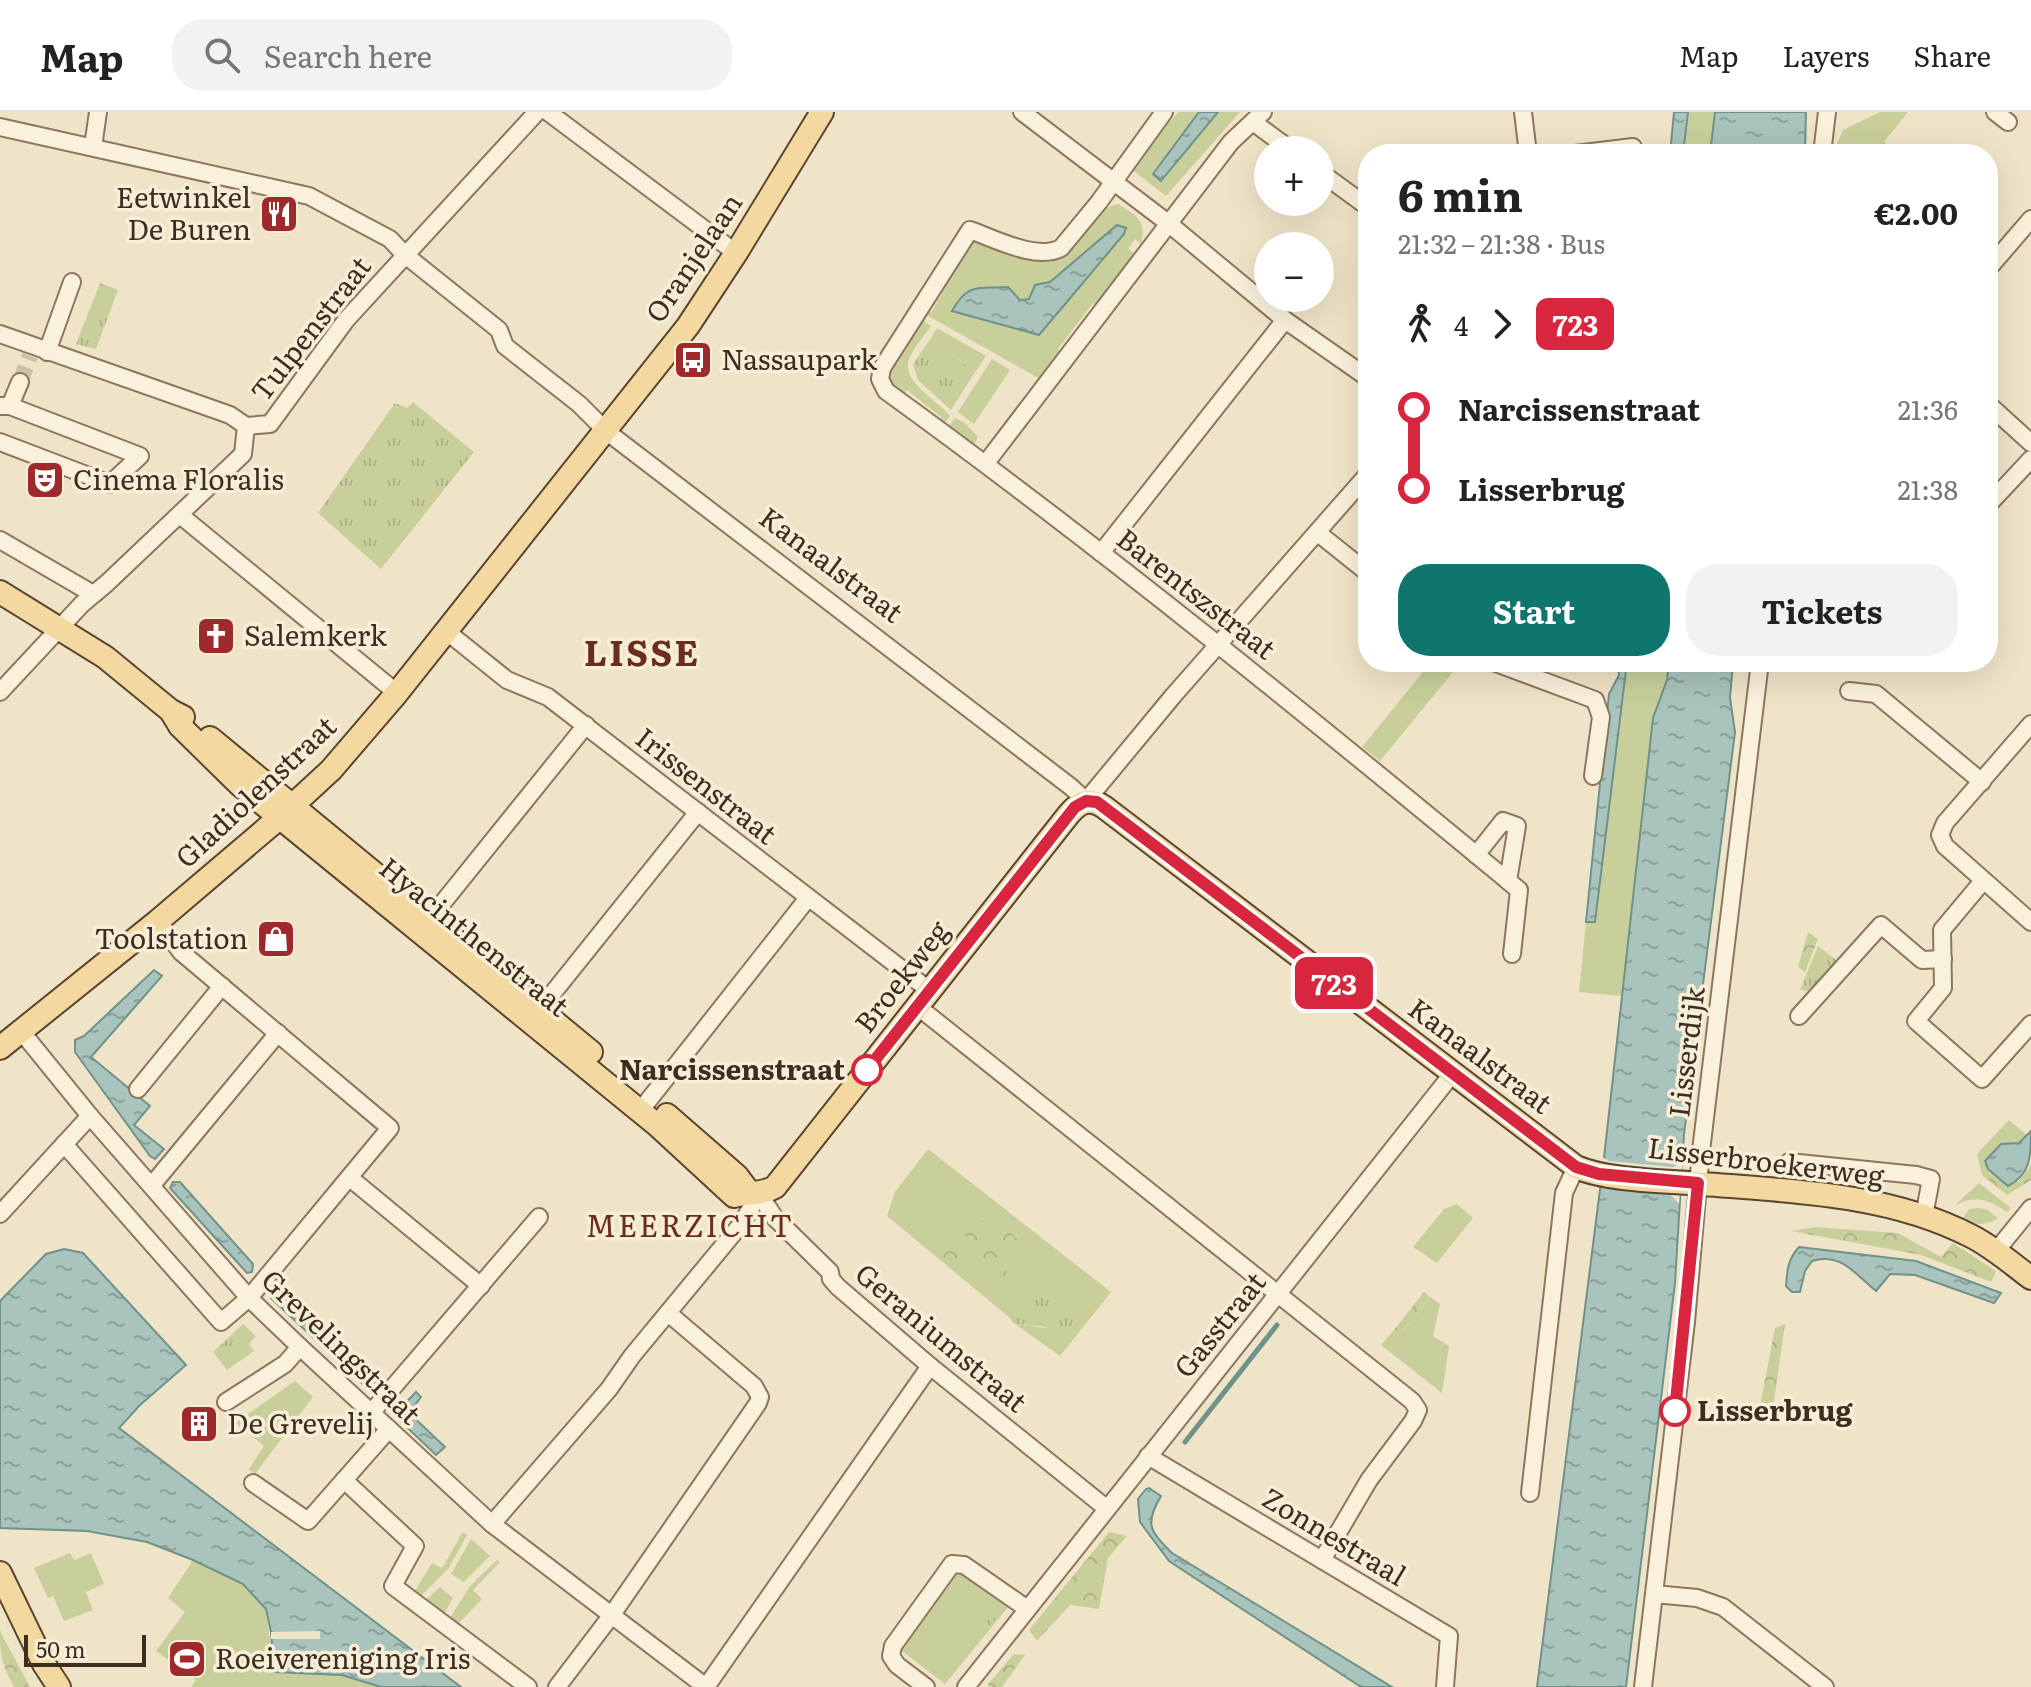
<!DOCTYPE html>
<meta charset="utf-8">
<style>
body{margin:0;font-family:Literata,serif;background:#f2f2f2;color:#222;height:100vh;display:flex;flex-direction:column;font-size:30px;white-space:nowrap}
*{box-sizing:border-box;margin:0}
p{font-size:26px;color:#767676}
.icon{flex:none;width:44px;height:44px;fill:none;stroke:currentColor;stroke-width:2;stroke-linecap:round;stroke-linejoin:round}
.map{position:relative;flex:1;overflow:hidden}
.sheet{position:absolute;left:1358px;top:32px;width:640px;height:528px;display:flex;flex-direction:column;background:#fff;border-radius:32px;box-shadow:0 8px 32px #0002}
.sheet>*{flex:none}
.badge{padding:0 16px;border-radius:12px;font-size:28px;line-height:52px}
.buttons{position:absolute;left:1254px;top:24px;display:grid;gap:16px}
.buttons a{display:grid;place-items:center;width:80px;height:80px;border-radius:50%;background:#fff;box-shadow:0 8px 32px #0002;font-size:40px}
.scale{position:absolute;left:24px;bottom:20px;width:122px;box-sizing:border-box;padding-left:8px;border:4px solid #3d2e20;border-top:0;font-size:22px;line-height:28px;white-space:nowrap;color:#3d2e20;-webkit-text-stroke:6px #f7eed8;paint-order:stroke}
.map>.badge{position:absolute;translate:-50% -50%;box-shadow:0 0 0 4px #fff}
.legs{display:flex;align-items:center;gap:12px;height:88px;padding:0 40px;font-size:26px}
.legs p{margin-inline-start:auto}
.overview{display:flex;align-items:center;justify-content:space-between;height:136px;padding:0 40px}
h1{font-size:44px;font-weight:700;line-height:60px}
.primary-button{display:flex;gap:16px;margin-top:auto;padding:16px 40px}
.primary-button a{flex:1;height:92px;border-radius:32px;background:#0f766e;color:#fff;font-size:32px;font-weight:700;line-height:92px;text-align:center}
.primary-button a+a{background:#f2f2f2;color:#222}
ul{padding:0 40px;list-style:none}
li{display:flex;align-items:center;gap:28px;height:80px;font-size:30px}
li i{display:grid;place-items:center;width:12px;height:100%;margin:0 10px;background:currentColor}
li i::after{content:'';width:20px;height:20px;margin:-10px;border:6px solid;border-radius:50%;background:#fff}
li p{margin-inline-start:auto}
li:first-child i{background:linear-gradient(#0000 50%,currentColor 0)}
li:last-child i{background:linear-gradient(currentColor 50%,#0000 0)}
header{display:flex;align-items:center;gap:48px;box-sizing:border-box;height:112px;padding:0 40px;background:#fff;border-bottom:2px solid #e0e0e0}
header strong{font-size:38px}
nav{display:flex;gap:44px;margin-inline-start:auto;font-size:28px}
.search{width:560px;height:72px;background:#f2f2f2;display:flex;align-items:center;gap:20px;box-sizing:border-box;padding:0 28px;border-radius:32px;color:#767676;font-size:30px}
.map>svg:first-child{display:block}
.green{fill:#c9cf9b;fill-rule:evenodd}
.forest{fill:url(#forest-crowns)}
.park{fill:url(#park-tufts)}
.water{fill:url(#water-ripples);stroke:#6f938a;stroke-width:2}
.pier{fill:#f0e4c8}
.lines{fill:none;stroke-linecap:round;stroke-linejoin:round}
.stream{stroke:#6f938a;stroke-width:5}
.minor-tunnel{stroke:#ccc0a6;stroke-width:16;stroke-dasharray:16 8;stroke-linecap:butt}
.minor-casing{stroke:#8d765c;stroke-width:20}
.major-casing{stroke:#5b4430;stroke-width:26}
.minor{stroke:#faf1dc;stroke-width:16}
.major{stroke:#f3d9a0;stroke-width:22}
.line-1-casing{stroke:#fff;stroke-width:18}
.line-1{stroke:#d7263d;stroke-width:12}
.stop-1-dot{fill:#fff;stroke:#d7263d;stroke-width:4}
.labels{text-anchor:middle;stroke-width:7;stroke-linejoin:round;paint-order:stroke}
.poi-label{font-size:28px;fill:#3d2e20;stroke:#f7eed8;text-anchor:start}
.street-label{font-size:28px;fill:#3d2e20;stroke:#f7eed8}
.stop-label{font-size:28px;font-weight:bold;fill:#3d2e20;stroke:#f7eed8;text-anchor:end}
.neighbourhood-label{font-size:30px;letter-spacing:2px;fill:#6b2e1e;stroke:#f7eed8}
.district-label{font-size:36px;font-weight:bold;letter-spacing:2px;fill:#6b2e1e;stroke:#f7eed8}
</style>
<header>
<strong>Map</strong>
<div class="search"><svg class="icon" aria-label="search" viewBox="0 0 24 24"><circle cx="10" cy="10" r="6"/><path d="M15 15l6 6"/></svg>Search here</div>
<nav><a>Map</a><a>Layers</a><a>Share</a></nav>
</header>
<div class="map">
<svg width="2031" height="1575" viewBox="0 0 2031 1575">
<defs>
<pattern id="forest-crowns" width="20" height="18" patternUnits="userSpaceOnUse" patternTransform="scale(2)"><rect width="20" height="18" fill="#c9cf9b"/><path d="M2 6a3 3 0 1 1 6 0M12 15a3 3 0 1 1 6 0" fill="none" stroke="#aeb285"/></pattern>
<pattern id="park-tufts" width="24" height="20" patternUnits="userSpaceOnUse" patternTransform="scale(2)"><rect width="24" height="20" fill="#c9cf9b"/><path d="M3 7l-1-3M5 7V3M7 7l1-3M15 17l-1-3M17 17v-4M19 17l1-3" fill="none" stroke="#aeb285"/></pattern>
<pattern id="water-ripples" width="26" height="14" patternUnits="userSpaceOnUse" patternTransform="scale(2)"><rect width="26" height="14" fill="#a9c4bc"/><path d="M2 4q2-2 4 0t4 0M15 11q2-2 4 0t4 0" fill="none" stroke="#8ba098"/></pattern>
</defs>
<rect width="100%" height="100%" fill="#f0e4c8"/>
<g class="green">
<path d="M1179,0H1199L1153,62L1163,69L1218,0H1240L1166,84L1130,56L1142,37Z"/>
<path d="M1688,0H1715L1710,42H1683Z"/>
<path d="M1880,0H1908L1884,30L1897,42H1848L1837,32L1843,18Z"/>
<path d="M1119,92C1137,105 1147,107 1141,132L1135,127L1128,136L1135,143L1097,193L1093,191L1058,237L1061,241L1040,267L923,201L925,198L931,201L969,133L975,128L989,130L987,135L1017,146L1020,142C1028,144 1038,149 1045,149C1067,149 1088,97 1119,92ZM1118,113L1030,219L970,204L1008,175L1020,188L1029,187L1035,173L1050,170Z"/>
<path d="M920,206L931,214C924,224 915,234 910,245C898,268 937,288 950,304L944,312L939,309L941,305L907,278L904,282L892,273L887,264L892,250L897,252L919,215L916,212Z"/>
<path d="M937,216L986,244L975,260L931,226Z"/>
<path d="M992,247L1010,258L974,312L958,300Z"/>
<path d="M955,306L965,311L978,325L974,333L948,315Z"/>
<path d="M1431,550H1450L1457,555L1380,649L1362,635Z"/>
<path d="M1627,550H1669L1667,568L1653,606L1622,884L1579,880L1586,810L1595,809Z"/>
<path d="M2009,1008L2027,1023L2019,1031L2001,1032L1988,1057L1992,1060L1988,1068L1982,1063L1977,1042Z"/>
<path d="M928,1037L1111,1180L1060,1244L1015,1212L1047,1216L1009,1195L1010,1206L887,1104L895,1080Z"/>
<path d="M1979,1071L2011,1096L2007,1100C1988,1087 1976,1083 1955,1093Z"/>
<path d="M1457,1092L1473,1106L1437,1151L1413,1135L1444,1097Z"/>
<path d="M1978,1096L1986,1097L1998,1106C1986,1114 1976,1113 1962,1108L1969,1097Z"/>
<path d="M1430,1185L1440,1192L1433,1224L1449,1234L1442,1281L1381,1233L1394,1218L1402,1221Z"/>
<path d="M295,1269L313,1285L255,1362L249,1357L264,1334L235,1311Z"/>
<path d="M463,1420L467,1423L449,1456L421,1484L415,1479L432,1451L442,1456Z"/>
<path d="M471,1427L490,1444L464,1470L451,1462Z"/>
<path d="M70,1441L74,1448L91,1441L104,1472L86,1480L93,1498L64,1509L53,1484L48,1486L34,1456Z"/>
<path d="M193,1448L243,1472L266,1497L274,1560L342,1563L381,1575H191L196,1568L156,1539L185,1500L168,1486Z"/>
<path d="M497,1448L500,1450L473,1478L482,1487L458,1512L450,1506L470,1474Z"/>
<path d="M958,1459L1009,1494L945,1572L902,1539Z"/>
<path d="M440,1475L453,1486L444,1502L426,1488Z"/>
</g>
<g class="forest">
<path d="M1808,820L1818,827L1805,860L1798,855Z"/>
<path d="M2031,1053V1068L2007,1083L1988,1068L1992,1060L2008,1074L2019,1069Z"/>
<path d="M963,1107L984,1109L987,1127L1005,1116L1018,1128L1014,1148L995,1145L1007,1161L1001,1171L985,1156L949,1152L938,1137L956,1140L967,1131Z"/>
<path d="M1815,1115L1898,1121L1941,1145L1953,1131L1996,1159L1991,1170L1921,1143L1791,1119Z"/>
<path d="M1424,1180L1430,1185L1401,1222L1394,1218Z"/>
<path d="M1785,1212L1771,1310L1758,1304L1775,1216Z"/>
<path d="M1109,1420L1127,1424L1108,1446L1099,1497L1070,1493L1037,1529L1029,1518Z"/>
<path d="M0,1518L3,1525L30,1575H14C2,1552 0,1544 0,1518Z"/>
<path d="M1014,1542L1025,1543L1002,1575H989L988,1572Z"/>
</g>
<g class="park">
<path d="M100,171L118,178L96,237L76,232Z"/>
<path d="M931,226L975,260L951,298L918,268L913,252Z"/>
<path d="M413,290L474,340L381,457L318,401L395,291L407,296Z"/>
<path d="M1818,834L1839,850L1814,880L1800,878Z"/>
<path d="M1040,1159L1083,1188L1084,1197L1069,1217L1015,1212L1010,1206L1008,1195Z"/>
<path d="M243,1212L256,1224L249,1232L254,1239L227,1258L213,1240Z"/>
<path d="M998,1493L999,1504L984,1519H962V1494Z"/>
</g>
<g class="water">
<path d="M1199,0H1218L1161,69L1153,62Z"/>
<path d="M1674,0H1688L1683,42H1670Z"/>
<path d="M1715,0H1806L1805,42H1710Z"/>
<path d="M1117,113L1126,116L1124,122L1039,223L952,199C968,170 978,177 1008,175L1020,188L1029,187L1035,173L1050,170Z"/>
<path d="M1617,550H1627L1595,810H1586L1609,582L1619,563Z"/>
<path d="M1669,550H1733L1730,586L1735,620L1684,1022L1675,1171L1626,1575H1537L1604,1046L1653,606L1667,568Z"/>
<path d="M154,858L162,864L91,945L150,994L134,1013L164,1037L155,1047L150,1044L75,940V928L84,924Z"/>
<path d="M2031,1019C2031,1044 2031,1062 2008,1074L1988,1057L1985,1049L2001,1032L2019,1031Z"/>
<path d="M173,1070H180L253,1152L252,1160L247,1161L170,1076Z"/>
<path d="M1799,1135L1916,1149L2001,1181L1994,1191L1915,1163L1890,1162L1876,1179C1855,1162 1841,1140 1812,1149L1805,1159L1800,1180H1792L1786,1174C1787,1158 1788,1147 1799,1135Z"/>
<path d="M64,1137L83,1141L186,1253L140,1293L119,1316L461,1575H381L342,1563L274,1560L271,1520L266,1497L243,1472L193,1448L147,1430L87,1419L0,1416V1189L46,1142Z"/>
<path d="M280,1180L379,1272L378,1277L370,1279L271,1186V1182Z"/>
<path d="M416,1280L421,1285L409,1301L445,1335L436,1343L394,1303Z"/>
<path d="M1149,1376L1161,1384C1144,1413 1150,1419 1172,1441L1392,1575H1361L1169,1449L1140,1410L1138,1387L1146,1377Z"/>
</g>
<g class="pier">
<path d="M1600,1044L1609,1049L1673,1055L1683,1050L1679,1092L1670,1082L1595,1074Z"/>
<path d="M320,1519V1527H271V1520Z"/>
</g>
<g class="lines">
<path class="stream" d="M1185,1330L1277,1213"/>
<path class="minor-tunnel" d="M20,270L30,244"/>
<g class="minor-casing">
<g id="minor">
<path d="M548,0L736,141"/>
<path d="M1022,0L1168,111L1285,208L1368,266"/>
<path d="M1164,0L1099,90L1061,136C1037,149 995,127 970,118L882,256L880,267L886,279C1104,437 1312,607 1519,778L1512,842"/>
<path d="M1523,0L1528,42"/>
<path d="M1995,0L2008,10"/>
<path d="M1253,10L1291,38"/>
<path d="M0,15L309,84L390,127L404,142L499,218L505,234L579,292L606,319L1071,675L1086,689L1173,584L1368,362"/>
<path d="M93,35L98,0"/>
<path d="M1575,42L1633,35"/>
<path d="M1822,42L1827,0"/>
<path d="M1320,60L1368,95"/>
<path d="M1988,157L2031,107"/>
<path d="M0,222L230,303L246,314"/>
<path d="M47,240L72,170"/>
<path d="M1988,292L2031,331"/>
<path d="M0,294H10L140,344L110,372L0,330"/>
<path d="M10,294L20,270"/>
<path d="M246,314L270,312L346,208L537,0"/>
<path d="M986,351L1231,30L1263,0"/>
<path d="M1988,393L2031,347"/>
<path d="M180,403L397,581"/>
<path d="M1318,421L1368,461"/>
<path d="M0,428L93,482"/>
<path d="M1101,441L1285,208"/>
<path d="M446,519L507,568L548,585L929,878"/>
<path d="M1493,550L1595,588L1601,605L1593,664"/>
<path d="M1849,579L1876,582L1982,670"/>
<path d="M0,580L82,492L107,471L243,342L246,314"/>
<path d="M2031,612L1945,711L1940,723L1945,734L2031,810"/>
<path d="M1476,743L1503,709L1517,714L1508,769"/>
<path d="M1983,769L1942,818L1943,876L1916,909L1982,967L2031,912"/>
<path d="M424,814L586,613"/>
<path d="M917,894L1412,1289L1418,1298L1413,1309L1369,1368L1322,1448"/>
<path d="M540,897L698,700"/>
<path d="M1799,904L1881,813L1922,848L1943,847"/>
<path d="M21,919L90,1004L249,1186L300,1235L492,1412L706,1575"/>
<path d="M138,977L222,874"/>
<path d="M640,999L808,786"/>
<path d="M64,1032L221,1210L249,1186L390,1016L181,840L158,809"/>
<path d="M1789,1050L1916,1063L1931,1067L1924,1104"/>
<path d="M350,1066L481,1174"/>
<path d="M152,1073L278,921"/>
<path d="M0,1102L90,1004"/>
<path d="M1996,1139L2031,1096"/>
<path d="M226,1290L285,1252L300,1235"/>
<path d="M371,1301L539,1105"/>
<path d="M1148,1344L1449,1524L1445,1575"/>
<path d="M344,1368L415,1434L393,1474L528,1575"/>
<path d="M253,1371L308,1409L389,1317"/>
<path d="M1530,1381L1564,1081L1576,1055"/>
<path d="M492,1412L609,1277L632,1244L742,1111L759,1082L775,1106L830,1160L831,1167L838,1175L930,1254L1106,1396"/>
<path d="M1654,1482L1697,1486L1723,1495L1825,1575"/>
<path d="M557,1575L611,1504L758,1291L760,1285L754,1274L668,1201"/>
<path d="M706,1575L930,1254"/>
<path d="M926,1575L897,1553L891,1544L893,1534L952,1452L964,1453L1026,1496"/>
<path d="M966,1575L1453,961"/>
<path d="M1643,1575L1686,1210L1701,1039L1760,550"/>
</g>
</g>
<g class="major-casing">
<g id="major">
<path d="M0,480L105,545L171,599L183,605"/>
<path d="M171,599L180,614L240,673L657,1013L734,1084C749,1080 761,1083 775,1075L1069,702C1079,690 1090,685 1104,695L1576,1055C1608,1069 1667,1069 1703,1072C1793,1079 1890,1082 1971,1124C1993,1135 2012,1152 2031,1166"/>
<path d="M210,626L591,940"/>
<path d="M0,936L158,809L279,706L331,658L397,581L688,214L736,141L822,0"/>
<path d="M667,1003L737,1064L749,1080"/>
<path d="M0,1461L44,1552L59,1575"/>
</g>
</g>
<use href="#minor" class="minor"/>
<use href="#major" class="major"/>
</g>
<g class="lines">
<g class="line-1-casing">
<path id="line-1" d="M867,958L1075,695L1086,689L1097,690L1576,1055L1599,1062L1698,1071L1675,1299"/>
</g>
<use href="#line-1" class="line-1"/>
</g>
<defs>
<g id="restaurant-square" transform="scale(2)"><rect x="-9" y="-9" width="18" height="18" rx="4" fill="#9e2a2b" stroke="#f7eed8"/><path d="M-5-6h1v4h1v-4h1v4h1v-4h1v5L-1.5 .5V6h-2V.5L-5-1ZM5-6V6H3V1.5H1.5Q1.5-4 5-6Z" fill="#fff"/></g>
<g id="bus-square" transform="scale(2)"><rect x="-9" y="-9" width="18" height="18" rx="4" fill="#9e2a2b" stroke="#f7eed8"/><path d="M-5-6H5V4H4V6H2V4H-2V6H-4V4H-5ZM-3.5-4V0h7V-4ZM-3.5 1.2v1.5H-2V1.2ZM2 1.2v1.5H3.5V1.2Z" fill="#fff"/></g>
<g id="theatre-square" transform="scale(2)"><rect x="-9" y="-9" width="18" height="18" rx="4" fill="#9e2a2b" stroke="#f7eed8"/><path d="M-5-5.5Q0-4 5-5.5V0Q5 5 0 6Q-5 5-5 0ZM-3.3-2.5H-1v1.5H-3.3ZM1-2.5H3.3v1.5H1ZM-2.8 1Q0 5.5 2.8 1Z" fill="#fff"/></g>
<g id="church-square" transform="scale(2)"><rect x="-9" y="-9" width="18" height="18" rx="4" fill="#9e2a2b" stroke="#f7eed8"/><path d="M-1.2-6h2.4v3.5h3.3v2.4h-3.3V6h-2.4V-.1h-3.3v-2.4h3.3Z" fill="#fff"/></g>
<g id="shop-square" transform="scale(2)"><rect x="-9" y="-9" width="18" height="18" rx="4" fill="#9e2a2b" stroke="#f7eed8"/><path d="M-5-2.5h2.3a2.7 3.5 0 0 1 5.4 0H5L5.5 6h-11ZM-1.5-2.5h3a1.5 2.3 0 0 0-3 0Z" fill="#fff"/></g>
<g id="building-square" transform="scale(2)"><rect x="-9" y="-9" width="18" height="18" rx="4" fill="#9e2a2b" stroke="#f7eed8"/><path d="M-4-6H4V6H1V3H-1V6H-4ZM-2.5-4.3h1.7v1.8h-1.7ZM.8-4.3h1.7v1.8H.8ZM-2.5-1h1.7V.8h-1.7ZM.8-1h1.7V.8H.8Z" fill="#fff"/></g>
<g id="stadium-square" transform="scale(2)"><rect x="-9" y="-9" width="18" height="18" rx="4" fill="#9e2a2b" stroke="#f7eed8"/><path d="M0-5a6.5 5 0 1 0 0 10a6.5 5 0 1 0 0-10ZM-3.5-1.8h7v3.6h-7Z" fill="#fff"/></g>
</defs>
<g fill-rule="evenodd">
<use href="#restaurant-square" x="279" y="102"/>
<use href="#bus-square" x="693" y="248"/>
<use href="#theatre-square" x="45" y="368"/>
<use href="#church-square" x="216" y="524"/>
<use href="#shop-square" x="276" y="827"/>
<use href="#building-square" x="199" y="1312"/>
<use href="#stadium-square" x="187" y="1547"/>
</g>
<g class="stop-1-dot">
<circle cx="867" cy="958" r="14"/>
<circle cx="1675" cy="1299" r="14"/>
</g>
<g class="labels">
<g class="poi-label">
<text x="251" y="96" text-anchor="end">Eetwinkel<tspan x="251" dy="32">De Buren</tspan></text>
<text x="721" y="258">Nassaupark</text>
<text x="73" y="378">Cinema Floralis</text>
<text x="244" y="534">Salemkerk</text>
<text x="248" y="837" text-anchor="end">Toolstation</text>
<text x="227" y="1322">De Grevelij</text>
<text x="215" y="1557">Roeivereniging Iris</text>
</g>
<g class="street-label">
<text transform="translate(694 146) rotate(-56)" y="10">Oranjelaan</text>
<text transform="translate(311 217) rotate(-52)" y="10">Tulpenstraat</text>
<text transform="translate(831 453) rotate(37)" y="10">Kanaalstraat</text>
<text transform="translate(1196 482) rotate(38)" y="10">Barentszstraat</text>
<text transform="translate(706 674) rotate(38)" y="10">Irissenstraat</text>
<text transform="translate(256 680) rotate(-43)" y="10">Gladiolenstraat</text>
<text transform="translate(474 825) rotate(39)" y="10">Hyacinthenstraat</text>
<text transform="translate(902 865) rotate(-52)" y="10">Broekweg</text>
<text transform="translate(1687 940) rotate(-83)" y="10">Lisserdijk</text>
<text transform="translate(1480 944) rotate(37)" y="10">Kanaalstraat</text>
<text transform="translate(1766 1050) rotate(7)" y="10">Lisserbroekerweg</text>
<text transform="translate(1220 1213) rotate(-51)" y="10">Gasstraat</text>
<text transform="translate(941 1226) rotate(40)" y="10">Geraniumstraat</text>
<text transform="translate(341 1235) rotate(44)" y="10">Grevelingstraat</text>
<text transform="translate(1334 1425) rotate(31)" y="10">Zonnestraal</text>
</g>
<g class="stop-label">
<text x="845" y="968">Narcissenstraat</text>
<text x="1697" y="1309" text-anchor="start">Lisserbrug</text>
</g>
<g class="neighbourhood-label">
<text x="690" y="1125">MEERZICHT</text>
</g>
<g class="district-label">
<text x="642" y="554">LISSE</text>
</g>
</g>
</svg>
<div class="buttons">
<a>+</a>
<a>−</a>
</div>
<div class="scale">50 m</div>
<b class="badge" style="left:1334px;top:871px;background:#d7263d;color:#fff">723</b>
<section class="sheet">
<div class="overview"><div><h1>6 min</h1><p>21:32 – 21:38 · Bus</p></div><b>€2.00</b></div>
<div class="legs"><svg class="icon" aria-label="walk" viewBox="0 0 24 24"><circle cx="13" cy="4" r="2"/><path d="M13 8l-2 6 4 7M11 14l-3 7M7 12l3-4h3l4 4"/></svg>4<svg class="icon" aria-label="forward" viewBox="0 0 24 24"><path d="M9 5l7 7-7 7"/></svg><b class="badge" style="background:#d7263d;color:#fff">723</b></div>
<ul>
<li><i style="color:#d7263d"></i><b>Narcissenstraat</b><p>21:36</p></li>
<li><i style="color:#d7263d"></i><b>Lisserbrug</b><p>21:38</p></li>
</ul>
<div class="primary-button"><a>Start</a><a>Tickets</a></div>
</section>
</div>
